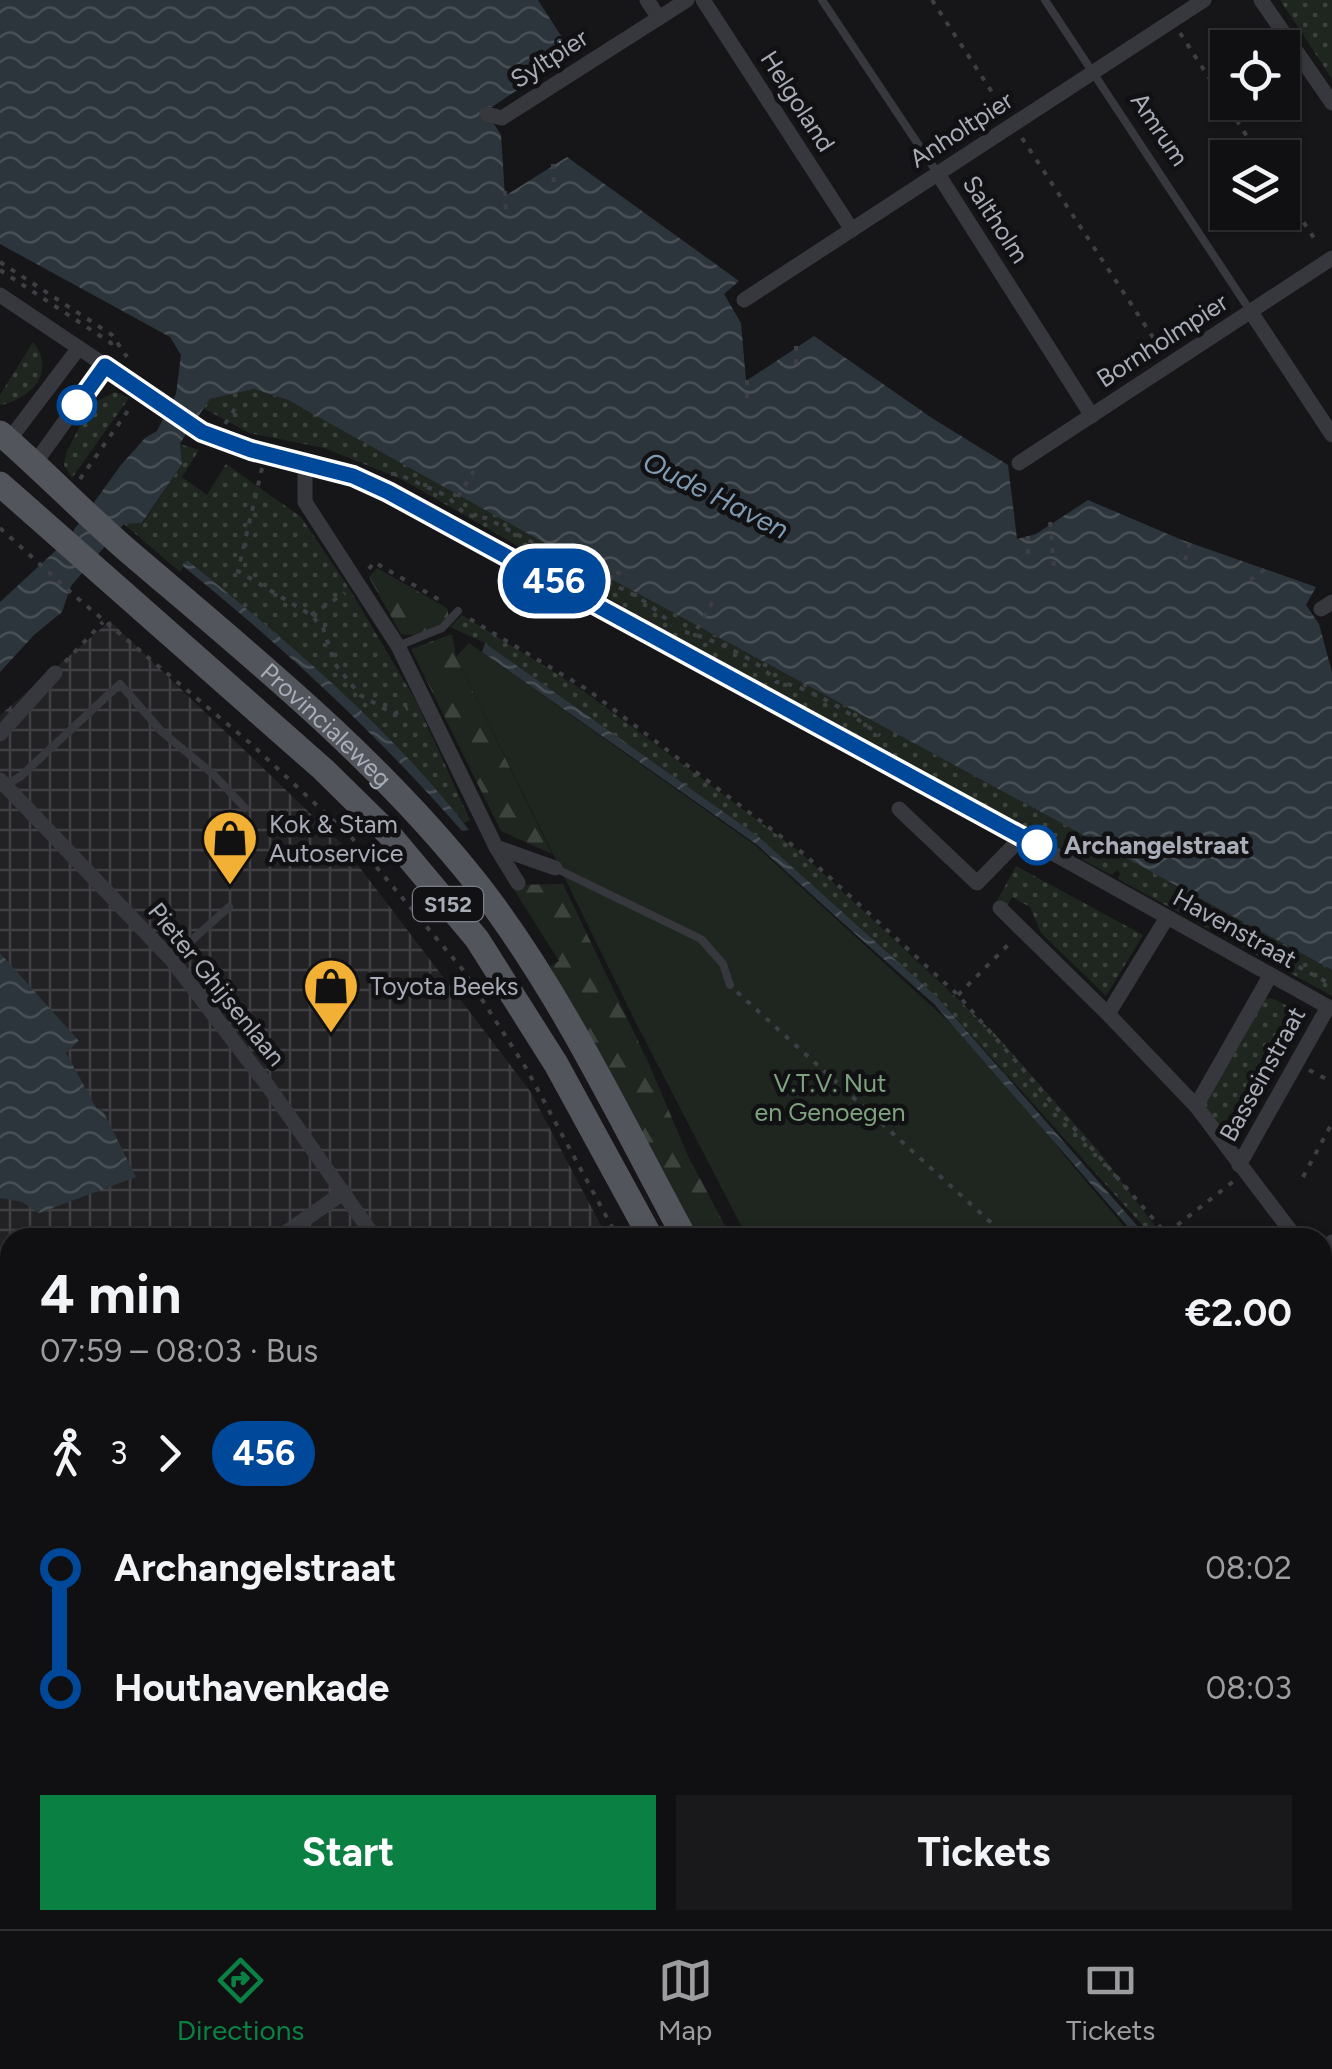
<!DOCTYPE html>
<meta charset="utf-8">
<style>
body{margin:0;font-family:Figtree,sans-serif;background:#19191b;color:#f1f3f6;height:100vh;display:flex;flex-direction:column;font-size:38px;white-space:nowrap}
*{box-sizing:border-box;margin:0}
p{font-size:32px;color:#9c9d9f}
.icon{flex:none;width:55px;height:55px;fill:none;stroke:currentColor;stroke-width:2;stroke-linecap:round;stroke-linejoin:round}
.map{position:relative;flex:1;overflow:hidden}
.sheet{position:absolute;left:0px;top:1228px;width:1332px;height:702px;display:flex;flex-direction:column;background:#101012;border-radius:30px 30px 0 0;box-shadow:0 2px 8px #0004,0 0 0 2px #303032}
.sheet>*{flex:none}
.badge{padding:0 20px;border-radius:32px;font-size:35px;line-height:65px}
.fabs{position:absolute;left:1210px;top:30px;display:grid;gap:20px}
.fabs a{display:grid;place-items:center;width:90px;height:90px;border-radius:0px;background:#101012;box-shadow:0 2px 8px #0004,0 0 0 2px #303032;font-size:50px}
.map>.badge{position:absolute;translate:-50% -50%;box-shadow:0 0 0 5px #fff}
.legs{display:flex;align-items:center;gap:15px;height:110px;padding:0 40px;font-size:32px}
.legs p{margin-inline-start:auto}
.headline{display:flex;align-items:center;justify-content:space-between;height:170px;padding:0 40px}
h1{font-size:55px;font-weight:700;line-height:75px}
.action{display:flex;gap:20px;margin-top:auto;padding:20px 40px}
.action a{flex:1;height:115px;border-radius:0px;background:#0b8043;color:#fff;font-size:40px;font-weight:700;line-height:115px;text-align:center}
.action a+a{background:#19191b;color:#f1f3f6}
ul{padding:0 40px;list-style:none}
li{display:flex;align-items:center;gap:35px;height:120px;font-size:38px}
li i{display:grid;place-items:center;width:15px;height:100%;margin:0 12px;background:currentColor}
li i::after{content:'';width:25px;height:25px;margin:-12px;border:8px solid;border-radius:50%;background:#101012}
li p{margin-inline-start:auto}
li:first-child i{background:linear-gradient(#0000 50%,currentColor 0)}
li:last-child i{background:linear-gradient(currentColor 50%,#0000 0)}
.tab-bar{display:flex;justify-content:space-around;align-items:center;height:140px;border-top:2px solid #303032;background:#101012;font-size:28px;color:#9c9d9f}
.tab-bar a{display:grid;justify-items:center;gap:5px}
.tab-bar .current{color:#0b8043}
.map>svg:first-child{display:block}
.industrial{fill:url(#industrial-grid)}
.grass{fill:url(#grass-dots)}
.forest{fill:url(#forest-firs)}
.green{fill:#1e261f}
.water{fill:url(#water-waves)}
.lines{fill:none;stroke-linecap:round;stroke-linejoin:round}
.path{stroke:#3d3f44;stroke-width:4;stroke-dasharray:5 8;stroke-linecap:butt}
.lane{stroke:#37383d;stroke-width:8}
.street{stroke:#37383d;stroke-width:15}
.primary{stroke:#53555c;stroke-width:25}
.line-1-casing{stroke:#fff;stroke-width:22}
.line-1{stroke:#004899;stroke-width:15}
.stop-1-dot{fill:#fff;stroke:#004899;stroke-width:5}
.labels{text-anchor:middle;stroke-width:9;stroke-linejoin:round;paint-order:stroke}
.shield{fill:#111113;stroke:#7b7e86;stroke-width:2.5}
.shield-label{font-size:22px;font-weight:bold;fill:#a8adb8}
.street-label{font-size:25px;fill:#a8adb8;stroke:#111113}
.poi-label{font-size:25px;fill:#a8adb8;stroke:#111113;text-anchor:start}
.stop-label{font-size:25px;font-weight:bold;fill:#a8adb8;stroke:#111113;text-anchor:start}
.park-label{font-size:25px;fill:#7fa381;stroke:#111113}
.water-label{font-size:28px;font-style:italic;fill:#7f9bb3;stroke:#111113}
</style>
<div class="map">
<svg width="1332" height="1929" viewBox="0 0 1332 1929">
<defs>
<pattern id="industrial-grid" width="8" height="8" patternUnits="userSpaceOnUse" patternTransform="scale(2.5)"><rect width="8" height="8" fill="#222225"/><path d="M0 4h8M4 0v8" fill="none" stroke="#3f3f43"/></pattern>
<pattern id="grass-dots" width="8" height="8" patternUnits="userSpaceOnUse" patternTransform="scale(2.5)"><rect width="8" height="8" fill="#1e261f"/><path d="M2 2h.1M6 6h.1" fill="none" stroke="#3c433d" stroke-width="1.8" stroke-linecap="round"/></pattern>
<pattern id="forest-firs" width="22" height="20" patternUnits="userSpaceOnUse" patternTransform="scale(2.5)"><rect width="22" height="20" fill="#1e261f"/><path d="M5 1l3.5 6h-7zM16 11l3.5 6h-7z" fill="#3c433d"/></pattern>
<pattern id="water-waves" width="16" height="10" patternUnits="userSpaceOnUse" patternTransform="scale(2.5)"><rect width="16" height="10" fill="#2c353c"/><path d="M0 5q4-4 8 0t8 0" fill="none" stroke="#485056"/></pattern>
</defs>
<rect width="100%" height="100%" fill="#161618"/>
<path class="industrial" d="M110,621L341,843L530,1091L607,1237L10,1238V1920H916L919,1929H0V715Z"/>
<g class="grass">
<path d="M1280,0H1332V79Z"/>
<path d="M33,342C57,372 31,399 0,405V395Z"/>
<path d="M254,389L288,400L358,437L541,541L1332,970V996L1118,879L1120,873L1117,870L1111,875L1053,844L1055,840L1045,834L1046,831L1041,829L1038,835L659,627L401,479L324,448L249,433L203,408L210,399Z"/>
<path d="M115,392L129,398L72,478L64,465L66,453L81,424L95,402Z"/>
<path d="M180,444L199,450L182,477L207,495L226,464L301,517L349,588L416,701L470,820L464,823C380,727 287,641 187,560L180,572L124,524L143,523L182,464Z"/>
<path d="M462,615L581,689L799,851L994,1033L1098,1150L1163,1237H1153L937,997L759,837L485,643L450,627Z"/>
<path d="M1016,866L1143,935L1106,996L1041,933L1030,907L1012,897L1005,910L996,903Z"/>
<path d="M1265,998L1274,999L1307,1016L1301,1031L1233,1145L1203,1104Z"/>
<path d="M1065,1920H1256L1259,1929H1065L1062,1922Z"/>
</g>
<g class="forest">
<path d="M377,568L447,608L449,618C434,629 419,638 401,634L369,577Z"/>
<path d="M452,634L456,657L552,854L501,831L411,649Z"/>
<path d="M563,884L649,1064L688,1156L731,1237H697L550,966L559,961L511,885Z"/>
</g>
<g class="green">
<path d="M469,643L755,845L1005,1073L1063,1154L1133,1237H747L635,1021L456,657Z"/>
<path d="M1323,1507L1332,1525V1929H1263L1260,1920H1322Z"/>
</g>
<g class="water">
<path d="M0,0H538L572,53L486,111L501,135L505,196L567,157L739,281L724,294L741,323L746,381L814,336L932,418L1008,465L1017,539L1036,534L1088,500L1182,540L1316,587L1306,605L1319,624L1332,672V970L541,541L288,400L254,389L210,399L180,443L182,464L142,523L124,524L71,586L62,612L34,635L0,672V602L66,541L121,465L145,438L157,431L176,394L181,355L170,337L0,244Z"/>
<path d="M187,560C287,641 390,727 469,830L462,831C377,734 284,648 183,566Z"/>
<path d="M485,643L759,837L937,997L1147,1237H1137L934,1004L843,923L756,844L482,652Z"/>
<path d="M0,953L79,1041L66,1053L97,1109H102L136,1177L39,1213L22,1202L0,1198Z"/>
</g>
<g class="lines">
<g class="path">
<path d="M932,0L1003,109"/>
<path d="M1180,33L1261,158"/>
<path d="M1022,138L1162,351"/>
<path d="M553,164L554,187"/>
<path d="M1282,190L1318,244"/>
<path d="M505,191L506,214"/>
<path d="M0,262L112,335L127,357"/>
<path d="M0,270L111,343L113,350"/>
<path d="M796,346V365"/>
<path d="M747,380V399"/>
<path d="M225,424L236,407"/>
<path d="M262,468L238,571L311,615L323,628L335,664L360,695L394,714L408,708"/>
<path d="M391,474H398L447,496L466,515L486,518L583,569L591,580C621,583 652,604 672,625"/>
<path d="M80,479L132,405"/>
<path d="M458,497L476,467"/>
<path d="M1050,522L1054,567"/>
<path d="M0,528L76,597L250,743L352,838L463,970L526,1068L618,1238"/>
<path d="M1028,536V561"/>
<path d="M1185,560L1190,543"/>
<path d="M369,569L374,562L445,603"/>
<path d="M610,580L613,571L627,576"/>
<path d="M1250,580L1267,568"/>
<path d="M311,615L345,593"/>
<path d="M470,619L588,690L804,854L958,995L1170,1238"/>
<path d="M697,629L715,598"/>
<path d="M685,632C711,638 761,660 776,682C805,684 858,717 880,736"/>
<path d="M65,662L103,622"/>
<path d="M1173,898L1332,985"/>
<path d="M737,992L1008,1238"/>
<path d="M958,995L1011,942"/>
<path d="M1309,1070L1332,1082"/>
<path d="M1303,1177L1332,1123"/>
<path d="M1167,1233L1234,1181"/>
<path d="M1322,1339L1332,1333"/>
<path d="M0,1429L10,1425"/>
<path d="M1322,1462L1332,1479"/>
<path d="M1328,1876L1332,1887"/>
<path d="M1322,1878L1332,1874"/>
<path d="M938,1920L942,1929"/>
</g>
<g class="lane">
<path d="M822,0L938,174"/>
<path d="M1045,0L1251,312"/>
<path d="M398,646L442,628L458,611"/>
<path d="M5,786L21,776L120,684L162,732L213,774L245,808"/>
<path d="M555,868L701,939L723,964L730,985"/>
<path d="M171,959L229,907"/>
<path d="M552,1920L555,1929"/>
</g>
<g class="street">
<path d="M647,0L659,18"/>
<path d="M703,0L852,230"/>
<path d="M1261,0L1332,103"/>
<path d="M487,114L502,118L687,0"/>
<path d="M938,174L1092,416"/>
<path d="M0,295L203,431L251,450L353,476L388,493L909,773L1332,1009"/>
<path d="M744,300L1204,0"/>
<path d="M1251,312L1332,435"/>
<path d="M9,440L78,349"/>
<path d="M35,463L105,366"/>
<path d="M305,463V502L398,646L496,847L555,868"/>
<path d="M1019,463L1332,258"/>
<path d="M1321,609L1332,602"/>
<path d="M0,734L55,673"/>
<path d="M0,780L171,959L268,1086L375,1238"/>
<path d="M899,809L977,883L1022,837"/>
<path d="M496,847L518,883"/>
<path d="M1000,908L1108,1014L1196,1106L1296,1238"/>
<path d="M1108,1014L1166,919"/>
<path d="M1196,1106L1270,976"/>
<path d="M1239,1165L1328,1007"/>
<path d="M278,1238L344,1192"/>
<path d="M1322,1260L1332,1242"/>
<path d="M1322,1267L1332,1282"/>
<path d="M0,1459L10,1456"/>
<path d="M699,1920L702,1929"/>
</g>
<g class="primary">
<path id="s1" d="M0,433C44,471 84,513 128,551C251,656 378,758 478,885C561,992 620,1119 685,1238"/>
<path d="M0,484L324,770L388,833L477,939L556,1064L651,1238"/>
<path d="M977,1920L981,1929"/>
<path d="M1012,1920L1015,1929"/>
</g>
</g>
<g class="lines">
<g class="line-1-casing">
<path id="line-1" d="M77,405L105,366L202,432L251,450L353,476L388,492L1037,845"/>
</g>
<use href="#line-1" class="line-1"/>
</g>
<defs>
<g id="shop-pin" transform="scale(2.875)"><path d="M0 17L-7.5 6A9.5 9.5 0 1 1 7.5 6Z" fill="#f2b134" stroke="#111113"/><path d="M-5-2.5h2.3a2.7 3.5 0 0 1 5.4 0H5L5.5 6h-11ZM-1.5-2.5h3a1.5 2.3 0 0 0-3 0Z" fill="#111"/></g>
</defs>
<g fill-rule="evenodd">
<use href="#shop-pin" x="230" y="838"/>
<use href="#shop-pin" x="331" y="986"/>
</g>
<g class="stop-1-dot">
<circle cx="77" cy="405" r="18"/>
<circle cx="1037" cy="845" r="18"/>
</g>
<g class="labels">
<rect class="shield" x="413" y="887" width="70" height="34" rx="8"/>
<g class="shield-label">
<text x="448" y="912">S152</text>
</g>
<g class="street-label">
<text transform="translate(549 58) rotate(-33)" y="9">Syltpier</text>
<text transform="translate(798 101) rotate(57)" y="9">Helgoland</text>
<text transform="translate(961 129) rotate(-33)" y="9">Anholtpier</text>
<text transform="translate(1160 129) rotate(56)" y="9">Amrum</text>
<text transform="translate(996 219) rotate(57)" y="9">Saltholm</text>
<text transform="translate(1162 340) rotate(-33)" y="9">Bornholmpier</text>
<text dy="9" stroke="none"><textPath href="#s1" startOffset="438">Provincialeweg</textPath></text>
<text transform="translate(1235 928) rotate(29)" y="9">Havenstraat</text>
<text transform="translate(217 984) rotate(51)" y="9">Pieter Ghijsenlaan</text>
<text transform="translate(1262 1074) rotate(-61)" y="9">Basseinstraat</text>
</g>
<g class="poi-label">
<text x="269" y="833">Kok &amp; Stam<tspan x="269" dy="29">Autoservice</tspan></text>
<text x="370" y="995">Toyota Beeks</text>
</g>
<g class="stop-label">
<text x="1064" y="854">Archangelstraat</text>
</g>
<g class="park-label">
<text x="830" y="1092">V.T.V. Nut<tspan x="830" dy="29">en Genoegen</tspan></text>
</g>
<g class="water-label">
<text transform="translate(716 495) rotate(27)" y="10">Oude Haven</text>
</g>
</g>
</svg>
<div class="fabs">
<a><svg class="icon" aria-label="locate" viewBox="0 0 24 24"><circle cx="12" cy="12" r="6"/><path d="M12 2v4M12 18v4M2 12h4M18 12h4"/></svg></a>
<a><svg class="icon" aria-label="layers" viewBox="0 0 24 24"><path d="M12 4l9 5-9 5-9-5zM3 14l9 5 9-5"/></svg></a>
</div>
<b class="badge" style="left:554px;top:581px;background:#004899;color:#fff">456</b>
<section class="sheet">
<div class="headline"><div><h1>4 min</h1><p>07:59 – 08:03 · Bus</p></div><b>€2.00</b></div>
<div class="legs"><svg class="icon" aria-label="walk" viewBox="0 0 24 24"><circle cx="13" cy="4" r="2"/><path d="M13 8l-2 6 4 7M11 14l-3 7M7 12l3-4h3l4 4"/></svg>3<svg class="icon" aria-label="forward" viewBox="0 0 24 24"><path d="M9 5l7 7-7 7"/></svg><b class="badge" style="background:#004899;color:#fff">456</b></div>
<ul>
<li><i style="color:#004899"></i><b>Archangelstraat</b><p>08:02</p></li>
<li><i style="color:#004899"></i><b>Houthavenkade</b><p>08:03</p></li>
</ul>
<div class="action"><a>Start</a><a>Tickets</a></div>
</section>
</div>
<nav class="tab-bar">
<a class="current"><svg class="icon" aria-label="directions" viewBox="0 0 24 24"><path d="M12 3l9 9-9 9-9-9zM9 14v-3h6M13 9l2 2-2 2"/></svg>Directions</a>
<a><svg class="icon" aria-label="map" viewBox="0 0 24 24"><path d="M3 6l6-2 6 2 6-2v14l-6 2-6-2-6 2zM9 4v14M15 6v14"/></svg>Map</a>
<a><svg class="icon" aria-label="tickets" viewBox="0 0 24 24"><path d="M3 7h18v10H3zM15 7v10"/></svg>Tickets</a>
</nav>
